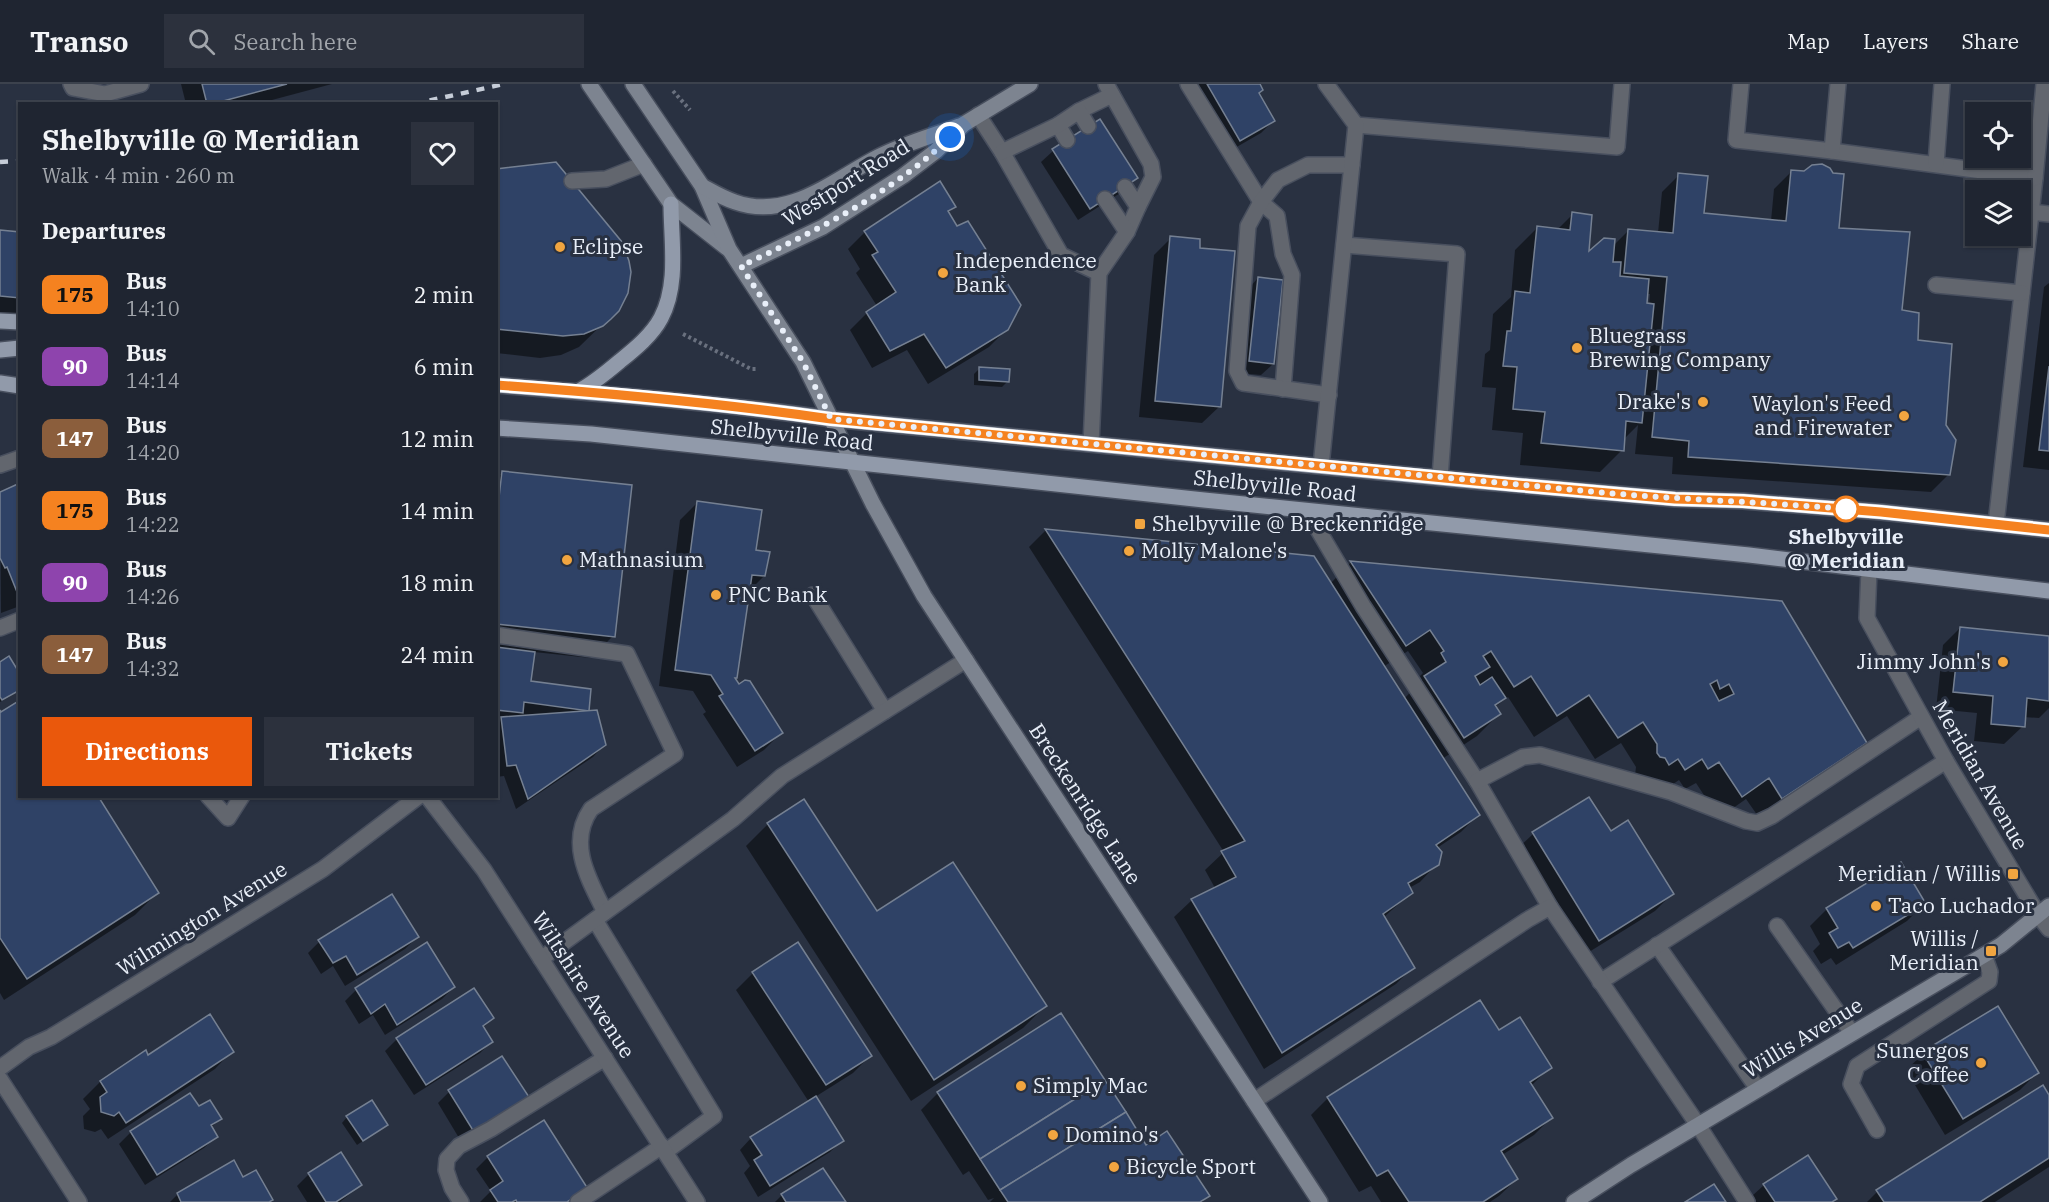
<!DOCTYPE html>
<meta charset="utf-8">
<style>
body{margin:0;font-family:"IBM Plex Serif",serif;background:#2c313d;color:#f1f3f6;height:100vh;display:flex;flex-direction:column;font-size:22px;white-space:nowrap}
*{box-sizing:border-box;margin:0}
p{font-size:20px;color:#a1a5ab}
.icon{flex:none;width:33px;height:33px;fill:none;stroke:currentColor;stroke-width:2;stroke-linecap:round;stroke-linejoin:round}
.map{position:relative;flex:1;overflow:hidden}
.panel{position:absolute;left:18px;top:18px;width:480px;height:696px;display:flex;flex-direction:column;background:#1f2531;border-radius:0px;box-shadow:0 2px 4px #0004,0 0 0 2px #3c424d}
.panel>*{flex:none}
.badge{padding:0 12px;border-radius:9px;font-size:21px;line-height:39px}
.tools{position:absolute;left:1965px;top:18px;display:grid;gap:12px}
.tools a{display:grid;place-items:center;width:66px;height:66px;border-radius:0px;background:#1f2531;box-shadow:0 2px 4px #0004,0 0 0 2px #3c424d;font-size:30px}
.you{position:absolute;width:30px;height:30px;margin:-15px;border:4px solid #fff;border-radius:50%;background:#1a73e8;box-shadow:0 0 0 9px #1a73e833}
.map>.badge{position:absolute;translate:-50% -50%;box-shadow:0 0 0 3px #fff}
h2{padding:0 24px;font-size:22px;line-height:54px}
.round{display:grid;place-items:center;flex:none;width:63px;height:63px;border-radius:0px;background:#2c313d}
.overview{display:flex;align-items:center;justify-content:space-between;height:102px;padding:0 24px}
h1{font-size:28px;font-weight:700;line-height:45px}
.primary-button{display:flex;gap:12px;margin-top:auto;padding:12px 24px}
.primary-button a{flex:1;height:69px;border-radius:0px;background:#ea580c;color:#fff;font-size:24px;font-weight:700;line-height:69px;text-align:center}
.primary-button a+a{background:#2c313d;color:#f1f3f6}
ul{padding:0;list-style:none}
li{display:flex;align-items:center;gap:18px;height:72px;padding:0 24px}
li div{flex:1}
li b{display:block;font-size:22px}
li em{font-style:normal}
li .badge{min-width:66px;font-weight:700;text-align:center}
header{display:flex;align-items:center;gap:36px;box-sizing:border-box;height:84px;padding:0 30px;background:#1f2531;border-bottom:2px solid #3c424d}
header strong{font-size:28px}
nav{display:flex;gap:33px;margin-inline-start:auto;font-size:21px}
.search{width:420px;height:54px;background:#2c313d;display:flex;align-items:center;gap:15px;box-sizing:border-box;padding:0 21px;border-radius:0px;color:#a1a5ab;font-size:22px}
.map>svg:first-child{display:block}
.shadow{fill:#0007;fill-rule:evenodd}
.building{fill:#2f4266;stroke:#758092;stroke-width:1.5;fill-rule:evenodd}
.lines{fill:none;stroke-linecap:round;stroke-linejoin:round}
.lane-casing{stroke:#484f5e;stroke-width:18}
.street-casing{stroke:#484f5e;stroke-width:18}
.secondary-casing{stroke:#484f5e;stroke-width:18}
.primary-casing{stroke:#484f5e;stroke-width:18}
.path{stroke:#69707e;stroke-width:4;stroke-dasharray:3 3;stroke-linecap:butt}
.lane{stroke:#62666e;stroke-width:15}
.street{stroke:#62666e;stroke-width:15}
.secondary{stroke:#7d8490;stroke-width:15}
.primary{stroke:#919aaa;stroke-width:15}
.rail{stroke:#c6cdd8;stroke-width:4.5;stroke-dasharray:8 8;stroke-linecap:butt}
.line-casing{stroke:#fff;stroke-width:14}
.line{stroke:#f58220;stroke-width:9}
.walk{stroke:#e9eff9;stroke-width:6;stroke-dasharray:0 10.8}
.poi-dot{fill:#f1a540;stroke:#293141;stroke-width:2}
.stop-dot{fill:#fff;stroke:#f58220;stroke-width:3}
.labels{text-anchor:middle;stroke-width:6;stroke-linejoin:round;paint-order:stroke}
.street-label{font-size:21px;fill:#e9eff9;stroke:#293141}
.poi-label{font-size:21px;fill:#e9eff9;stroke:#293141;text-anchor:start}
.stop-label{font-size:21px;font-weight:bold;fill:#e9eff9;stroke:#293141}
</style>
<header>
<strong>Transo</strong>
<div class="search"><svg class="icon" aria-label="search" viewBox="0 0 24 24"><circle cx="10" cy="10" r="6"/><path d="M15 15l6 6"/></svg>Search here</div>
<nav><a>Map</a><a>Layers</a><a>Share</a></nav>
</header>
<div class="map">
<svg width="2049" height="1118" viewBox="0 0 2049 1118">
<rect width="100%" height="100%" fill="#293141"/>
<g class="shadow">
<path d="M181,0H332L257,20H186Z"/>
<path d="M1189,0H1258V10L1273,37L1261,49L1228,68Z"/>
<path d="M1099,37L1136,94L1125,106L1078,136L1041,78L1053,67Z"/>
<path d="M496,87L617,226L579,263L561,271L540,274L496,269Z"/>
<path d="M1792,87L1900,228L1917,257L1944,342L1949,390L1931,408L1672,390L1673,373L1635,370L1638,341L1623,356L1622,366L1600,388L1520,381L1523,349L1492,346L1496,304L1482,303L1485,270L1490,266L1493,230L1511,213L1515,166L1537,144L1557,146L1573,130L1587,171L1613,162L1629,146L1658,149L1662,108L1679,91L1703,131L1771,137L1774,105ZM1646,210H1650L1649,221L1645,220Z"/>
<path d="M954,123L948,129L1007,245L989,263L928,300L907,266L872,284L850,246L867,229L877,222L856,189L860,185L848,165L865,148Z"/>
<path d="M0,147L20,149V238L0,236Z"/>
<path d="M1171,154L1220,322L1202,339L1139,333L1154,171Z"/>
<path d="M1258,194L1273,280L1261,291L1238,289L1247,206Z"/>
<path d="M2049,199V386L2023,383L2044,203Z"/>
<path d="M980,284L1007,298L1002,303L974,301V290Z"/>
<path d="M503,389L613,552L591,574L534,568L530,599L589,606L587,628L604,661L593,673L516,725L504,692L496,693V395Z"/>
<path d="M20,401V522L1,529L0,409Z"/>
<path d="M698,418L764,492L749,507L736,594L734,595L781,649L764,666L737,683L703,630L706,628L693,607L659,602L680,436Z"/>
<path d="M1046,446L1313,473L1330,500L1351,478L1781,519L1865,659L1843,681L1760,735L1746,715L1719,734L1696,699L1685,705L1679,696L1663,707L1655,696L1647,702L1635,691L1636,683L1621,659L1595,675L1567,632L1534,653L1508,613L1495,623L1499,630L1477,652L1442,675L1478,731L1461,748L1437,764V780L1420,798L1409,804L1411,809L1384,833L1413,883L1396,900L1264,985L1174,833L1192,816L1215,804L1205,786L1224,768L1029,463ZM1408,567L1423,589L1420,592L1422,596L1404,615L1383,583Z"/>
<path d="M1960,544L2049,553V624L2039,634L2023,633L2022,643L2004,660L1974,657L1977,629L1936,625L1943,561Z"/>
<path d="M0,579L20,592V607L0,618Z"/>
<path d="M0,629L20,712L157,809L135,831L4,916L0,909Z"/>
<path d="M1588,715L1610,749L1672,810L1655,827L1581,873L1515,767L1533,750Z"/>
<path d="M768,740L876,829L1045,922L1023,944L911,1017L746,762Z"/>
<path d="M1924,820L1907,837L1836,881L1831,874L1821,880L1813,867L1820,860L1810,842L1827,825Z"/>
<path d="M417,853L405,865L345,902L333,882L321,890L308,869L319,858Z"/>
<path d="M753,889L870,972L853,989L815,1013L842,1056L830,1068L758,1113L744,1089L750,1082L740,1066L751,1054L809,1018L736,906Z"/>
<path d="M454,903L442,915L385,951L373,931L359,940L345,917L356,906Z"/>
<path d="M492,934L483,944L491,958L480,969L414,1011L385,967L397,955Z"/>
<path d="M1499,948L1550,983L1531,1002L1551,1034L1534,1051L1502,1071L1517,1095L1499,1112L1490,1118H1381L1371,1102L1359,1108L1311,1031L1328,1014Z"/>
<path d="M232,967L215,985L108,1055L101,1045L95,1048L84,1045L83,1032L90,1025L83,1015L100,998L148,973Z"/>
<path d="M1924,969L2037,989L2020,1006L1945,1051L1906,986Z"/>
<path d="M449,1008L527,1013L462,1059L438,1019Z"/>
<path d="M938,1009L1146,1063L1208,1112L1202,1118H990L994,1114L988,1116L969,1087L963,1091L921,1026Z"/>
<path d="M190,1011L198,1024L220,1034L211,1044L216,1053L204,1064L145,1101L119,1060L130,1049Z"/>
<path d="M2049,1014V1083L1995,1118H1867L1877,1108Z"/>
<path d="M347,1033L386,1041L357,1061L342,1039Z"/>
<path d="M341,1070L361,1101L340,1118H307L297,1102L309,1090Z"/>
<path d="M488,1073L574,1116L571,1118H480L491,1107L476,1085Z"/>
<path d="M243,1095L269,1118H170L178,1110Z"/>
<path d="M1764,1101L1831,1118H1756L1752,1112Z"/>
<path d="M782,1111L844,1118H775Z"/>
</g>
<g class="building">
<path d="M202,0H287L212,20H207Z"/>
<path d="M1207,0H1260L1263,6L1259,9L1275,37L1240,57Z"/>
<path d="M1100,35L1138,94L1090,125L1052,65Z"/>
<path d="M556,78L622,158L629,177L631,188L628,209L619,227L611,235L603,242L584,250L563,252L496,245V85Z"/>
<path d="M1822,80L1830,84L1833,89L1844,90L1839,144L1910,148L1902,226L1919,229L1918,256L1952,260L1946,341L1956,356L1950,391L1688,373L1689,357L1652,353L1667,193L1624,189L1628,145L1673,149L1678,89L1708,92L1704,129L1786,137L1791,86L1804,87L1812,81Z"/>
<path d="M940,97L956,123L948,127L957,142L968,137L1021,221L1008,246L946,284L924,250L890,267L866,228L896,208L872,171L878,168L864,147Z"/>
<path d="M1572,128L1592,131L1589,167L1604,154L1615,155L1613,178H1621L1620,192L1649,195L1647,219L1654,220L1642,339L1626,337L1624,367L1541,359L1545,328L1513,325L1517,283L1503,282L1507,247H1511L1515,207L1530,209L1537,142L1570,146Z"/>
<path d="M0,146L20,148V214L0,212Z"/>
<path d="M1170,152L1200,155V164L1235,167L1221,323L1155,317Z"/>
<path d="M1258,193L1283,196L1274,280L1249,277Z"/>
<path d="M2049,282V367L2039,366Z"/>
<path d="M979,283L1010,285L1009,298L979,296Z"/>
<path d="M502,387L632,401L615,553L496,540V440Z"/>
<path d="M20,399V513H19L7,483L5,484L0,474V408Z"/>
<path d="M697,417L762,426L756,466L770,468L765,492L752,491L737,594H735L739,600L745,596L750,597L783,649L755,667L719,612L723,610L711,591L675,586Z"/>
<path d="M1045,445L1314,472L1480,731L1436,761L1442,768L1439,781L1408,799L1413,809L1383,830L1415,884L1282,969L1191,815L1236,793L1221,767L1245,757Z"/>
<path d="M1350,477L1782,517L1867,659L1782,715L1769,694L1742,713L1719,678L1708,685L1702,675L1685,686L1678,675L1669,681L1665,674L1660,673L1657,669V660L1643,638L1618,654L1589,611L1557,632L1531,592L1514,603L1491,567L1483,572L1490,583L1475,592L1480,601L1492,593L1506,614L1495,621L1501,630L1464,654L1424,592L1446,578L1441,569L1444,567L1430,546L1406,562ZM1717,596L1720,605L1729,600L1734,610L1719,617L1710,600Z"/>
<path d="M1960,543L2049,552V617L2027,614L2025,643L1991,640L1993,612L1953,608Z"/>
<path d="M496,563L535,568L531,597L591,605L589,627L524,618L523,629L496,626Z"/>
<path d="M9,572L20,590V606L2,616L0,613V578Z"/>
<path d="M20,616V712H98L159,809L27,895L0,854V626L1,628Z"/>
<path d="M597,626L606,661L528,715L516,681L507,682L501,633Z"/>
<path d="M1589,713L1611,747L1628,736L1674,810L1599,857L1532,748Z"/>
<path d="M804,715L877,827L953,778L1047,922L934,996L767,739Z"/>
<path d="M1901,778L1926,820L1853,864L1849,858L1838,864L1829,849L1838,844L1826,824Z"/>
<path d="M392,810L419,853L357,891L346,872L333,879L318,856Z"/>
<path d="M427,858L455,903L397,941L385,920L371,930L355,904Z"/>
<path d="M798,858L872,972L826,1001L752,888Z"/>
<path d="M474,904L494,934L483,942L493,958L426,1001L396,954Z"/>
<path d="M1480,916L1499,946L1520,933L1551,982L1552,984L1530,998L1553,1034L1501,1067L1518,1095L1483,1118H1409L1388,1086L1377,1092L1327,1013Z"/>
<path d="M1998,922L2039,989L1963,1035L1922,968Z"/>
<path d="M1061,929L1105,996L980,1075L937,1008Z"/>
<path d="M210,930L234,968L126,1039L119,1028L114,1032L101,1028L100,1013L107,1008L100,997L146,966L148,971Z"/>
<path d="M502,972L529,1013L474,1048L448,1006Z"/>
<path d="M1105,996L1126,1028L1000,1106L980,1075Z"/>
<path d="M2043,1001L2049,1011V1074L1980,1118H1884L1876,1106Z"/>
<path d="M190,1009L199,1022L210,1016L222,1035L211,1041L218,1053L157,1091L130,1047Z"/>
<path d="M816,1012L844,1057L770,1102L754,1076L762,1071L750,1053Z"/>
<path d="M372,1016L388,1041L363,1057L346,1032Z"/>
<path d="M1126,1028L1146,1061L1167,1047L1210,1112L1200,1118H1008L1000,1106Z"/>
<path d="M544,1036L588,1105L567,1118H517L516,1116L512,1118H498L490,1106L503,1097L487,1072Z"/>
<path d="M341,1068L362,1101L336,1118H326L308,1089Z"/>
<path d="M1808,1071L1837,1115L1832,1118H1775L1763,1100Z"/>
<path d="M234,1076L243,1093L256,1086L273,1116L269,1118H181L177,1109Z"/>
<path d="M823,1084L846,1118H786L781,1110Z"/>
<path d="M1714,1100L1726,1118H1685Z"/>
</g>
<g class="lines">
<g class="lane-casing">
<g id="lane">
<path d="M71,0L73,4L105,10L141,0"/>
<path d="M1106,0L1151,80L1153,93L1138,123"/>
<path d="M1188,0L1261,118L1277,132L1283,170L1292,191L1283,305"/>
<path d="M1741,0L1736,56L1832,67L2035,94L1996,440"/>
<path d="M1079,27L1112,11"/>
<path d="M978,31L1002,68L1061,171L1099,189"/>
<path d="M1058,41L1067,56"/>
<path d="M1356,41L1617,63L1622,0"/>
<path d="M1832,67L1838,0"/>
<path d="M1002,68L1058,41L1079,27L1088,42"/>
<path d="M1936,80L1942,0"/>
<path d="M2035,94L2044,0"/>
<path d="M572,97L606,95L644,80"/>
<path d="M1125,103L1138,123L1127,148"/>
<path d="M2031,128L2049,130"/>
<path d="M1344,161L1457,170L1440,393"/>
<path d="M1936,201L2022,209"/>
<path d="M1329,311L1243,299L1237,287L1248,142L1261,118L1278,96L1308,81H1352"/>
<path d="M1091,360L1099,189L1127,148L1105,115"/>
<path d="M0,381L20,374"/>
<path d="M1321,382L1356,41L1326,0"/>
<path d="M1307,427L1363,522L1477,697L1550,823"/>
<path d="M813,511L885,627"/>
<path d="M0,544L20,536"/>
<path d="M496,551L627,570L675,670L591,725C567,759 589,796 605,828"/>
<path d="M1477,697L1523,673L1540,671L1671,708L1746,737L1757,739L1772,732L1921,633"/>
<path d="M208,712L228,734L242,712"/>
<path d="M595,836L714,1032L665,1068"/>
<path d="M1777,842L1852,949"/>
<path d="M1657,861L1758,1005"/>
<path d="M541,875L733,735L782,692L966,576"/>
<path d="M1600,898L1946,677"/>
<path d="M1254,1017L1527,836L1550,823L1698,1041L1747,1118"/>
<path d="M1877,1046L1851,1000L1857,982L1989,897L1990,888L1984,871"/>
<path d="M461,1118L452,1104L446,1086L447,1075L459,1062L491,1045L605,974"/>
<path d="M578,1118L662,1062"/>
</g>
</g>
<g class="street-casing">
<g id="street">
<path d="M1869,486L1867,534L1946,677L2039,832L2049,845"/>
<path d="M427,712L484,786L697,1118"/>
<path d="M0,984L29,963L51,953L323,785L419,712"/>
<path d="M0,995L79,1118"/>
</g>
</g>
<g class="secondary-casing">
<g id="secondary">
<path d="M589,0L671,120L727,164"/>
<path d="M633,0L702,102L729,165L803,278L873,420L924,512L1320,1118"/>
<path d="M702,102C713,108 723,114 735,118C789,137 833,96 878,73C903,60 932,52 959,42"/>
<path d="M741,182L823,143L903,92L936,67L964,40L1030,0"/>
<path d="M1574,1118L1631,1081L2001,861L2049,822"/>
</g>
</g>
<g class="primary-casing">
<g id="primary">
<path d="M0,237L20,238"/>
<path d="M0,266L20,264"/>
<path d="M0,299L20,302"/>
<path d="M496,301C608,310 720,319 831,335L1472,397L1675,415L1743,417L1881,428L2049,446"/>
<path d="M579,307C594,299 607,288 620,277C635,265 652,251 661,234C679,200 671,157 671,120"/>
<path d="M496,344L591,350L1204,416L1749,471L2049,507"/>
</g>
</g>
<g class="path">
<path d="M673,7L690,26"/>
<path d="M683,250L751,285H756"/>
</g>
<use href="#lane" class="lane"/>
<use href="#street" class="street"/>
<use href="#secondary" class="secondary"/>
<use href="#primary" class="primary"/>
<g class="rail">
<path d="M414,20L504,0"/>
<path d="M0,78L20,77"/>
</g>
</g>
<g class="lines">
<g class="line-casing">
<path id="line" d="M496,301C608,309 720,319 831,335L1517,401L1675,415L1743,417L1881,428L2049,446"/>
</g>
<use href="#line" class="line"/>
<path class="walk" d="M950,53C893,109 812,149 741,182L803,278L831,335L1607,409C1687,416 1766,418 1846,425"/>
</g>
<g class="poi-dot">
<circle cx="560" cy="163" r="6"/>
<circle cx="943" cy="189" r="6"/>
<circle cx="1577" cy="264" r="6"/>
<circle cx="1703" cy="318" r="6"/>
<circle cx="1904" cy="332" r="6"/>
<rect x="1134" y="434" width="12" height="12" rx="3"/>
<circle cx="1129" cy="467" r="6"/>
<circle cx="567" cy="476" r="6"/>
<circle cx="716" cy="511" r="6"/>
<circle cx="2003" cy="578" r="6"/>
<rect x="2007" y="784" width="12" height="12" rx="3"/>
<circle cx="1876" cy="822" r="6"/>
<rect x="1985" y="861" width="12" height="12" rx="3"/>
<circle cx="1981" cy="979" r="6"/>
<circle cx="1021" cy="1002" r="6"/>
<circle cx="1053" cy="1051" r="6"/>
<circle cx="1114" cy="1083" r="6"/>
</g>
<circle class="stop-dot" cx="1846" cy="425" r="12"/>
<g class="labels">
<g class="street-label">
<text transform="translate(846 99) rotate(-32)" y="7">Westport Road</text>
<text transform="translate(792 351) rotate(6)" y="7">Shelbyville Road</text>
<text transform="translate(1275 402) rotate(6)" y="7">Shelbyville Road</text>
<text transform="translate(1980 691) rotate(60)" y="7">Meridian Avenue</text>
<text transform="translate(1085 720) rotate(57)" y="7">Breckenridge Lane</text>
<text transform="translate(202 835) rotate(-32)" y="7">Wilmington Avenue</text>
<text transform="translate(583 901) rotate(57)" y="7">Wiltshire Avenue</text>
<text transform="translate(1803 954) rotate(-31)" y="7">Willis Avenue</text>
</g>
<g class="poi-label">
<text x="572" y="170">Eclipse</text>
<text x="955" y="184">Independence<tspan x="955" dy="24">Bank</tspan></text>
<text x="1589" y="259">Bluegrass<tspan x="1589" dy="24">Brewing Company</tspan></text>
<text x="1691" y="325" text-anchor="end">Drake's</text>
<text x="1892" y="327" text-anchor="end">Waylon's Feed<tspan x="1892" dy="24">and Firewater</tspan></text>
<text x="1152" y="447">Shelbyville @ Breckenridge</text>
<text x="1141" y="474">Molly Malone's</text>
<text x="579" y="483">Mathnasium</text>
<text x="728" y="518">PNC Bank</text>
<text x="1991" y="585" text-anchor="end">Jimmy John's</text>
<text x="2001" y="797" text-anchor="end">Meridian / Willis</text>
<text x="1888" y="829">Taco Luchador</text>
<text x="1979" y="862" text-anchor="end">Willis /<tspan x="1979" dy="24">Meridian</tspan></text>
<text x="1969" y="974" text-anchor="end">Sunergos<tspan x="1969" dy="24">Coffee</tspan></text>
<text x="1033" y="1009">Simply Mac</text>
<text x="1065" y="1058">Domino's</text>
<text x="1126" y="1090">Bicycle Sport</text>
</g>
<g class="stop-label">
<text x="1846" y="460">Shelbyville<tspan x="1846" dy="24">@ Meridian</tspan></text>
</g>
</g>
</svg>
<div class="tools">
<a><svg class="icon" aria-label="locate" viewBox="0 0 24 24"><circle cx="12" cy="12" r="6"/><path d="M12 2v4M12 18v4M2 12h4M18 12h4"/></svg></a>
<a><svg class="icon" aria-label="layers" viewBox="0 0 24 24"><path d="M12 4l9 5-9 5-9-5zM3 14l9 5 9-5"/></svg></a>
</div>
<div class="you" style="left:950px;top:53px"></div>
<section class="panel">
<div class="overview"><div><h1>Shelbyville @ Meridian</h1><p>Walk · 4 min · 260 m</p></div><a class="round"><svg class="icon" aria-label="heart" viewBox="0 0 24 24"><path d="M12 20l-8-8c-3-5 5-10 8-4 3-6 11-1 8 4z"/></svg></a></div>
<h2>Departures</h2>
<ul>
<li><span class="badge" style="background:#f58220;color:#111">175</span><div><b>Bus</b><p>14:10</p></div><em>2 min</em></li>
<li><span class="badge" style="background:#8e44ad;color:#fff">90</span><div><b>Bus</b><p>14:14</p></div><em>6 min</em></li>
<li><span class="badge" style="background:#8b5e3c;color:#fff">147</span><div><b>Bus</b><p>14:20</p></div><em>12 min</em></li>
<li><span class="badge" style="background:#f58220;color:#111">175</span><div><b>Bus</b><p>14:22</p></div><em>14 min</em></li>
<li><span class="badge" style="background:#8e44ad;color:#fff">90</span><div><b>Bus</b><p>14:26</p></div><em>18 min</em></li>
<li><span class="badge" style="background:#8b5e3c;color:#fff">147</span><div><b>Bus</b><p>14:32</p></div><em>24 min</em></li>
</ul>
<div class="primary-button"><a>Directions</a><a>Tickets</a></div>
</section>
</div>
